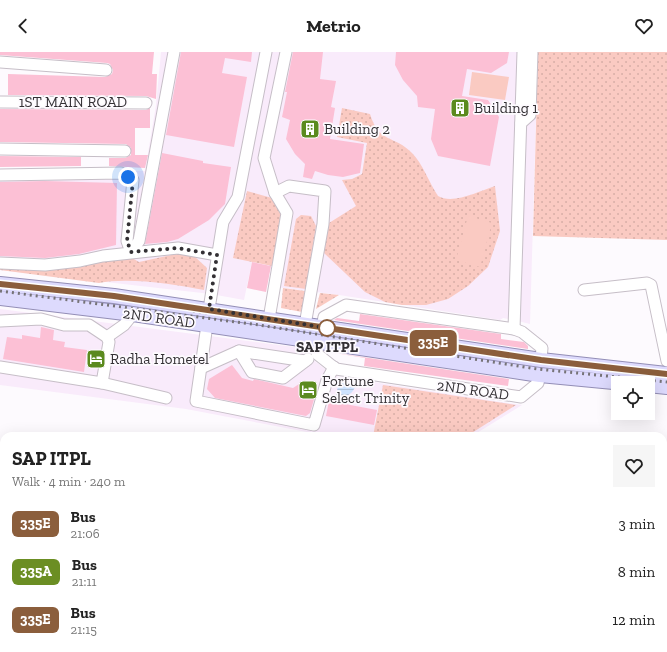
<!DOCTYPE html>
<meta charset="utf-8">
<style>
body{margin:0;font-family:"Zilla Slab",serif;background:#f6f6f6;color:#222;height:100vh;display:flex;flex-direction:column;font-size:15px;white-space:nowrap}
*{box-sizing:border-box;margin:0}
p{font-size:13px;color:#767676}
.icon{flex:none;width:22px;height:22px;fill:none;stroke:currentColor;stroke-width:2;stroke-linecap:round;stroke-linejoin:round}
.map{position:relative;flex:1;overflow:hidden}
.drawer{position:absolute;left:0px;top:380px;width:667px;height:220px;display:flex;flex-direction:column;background:#fff;border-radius:12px 12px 0 0;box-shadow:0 4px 16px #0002}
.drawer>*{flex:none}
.badge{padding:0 8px;border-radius:6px;font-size:14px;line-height:26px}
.buttons{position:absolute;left:611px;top:324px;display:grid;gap:8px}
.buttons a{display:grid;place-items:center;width:44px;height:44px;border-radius:0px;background:#fff;box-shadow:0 4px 16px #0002;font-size:20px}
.you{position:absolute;width:20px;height:20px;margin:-10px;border:3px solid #fff;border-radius:50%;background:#1a73e8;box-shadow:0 0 0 6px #1a73e833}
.map>.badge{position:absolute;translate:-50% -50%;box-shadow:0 0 0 2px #fff}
.round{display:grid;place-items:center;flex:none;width:42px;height:42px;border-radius:0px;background:#f6f6f6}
.headline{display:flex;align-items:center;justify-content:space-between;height:68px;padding:0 12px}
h1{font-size:19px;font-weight:800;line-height:30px}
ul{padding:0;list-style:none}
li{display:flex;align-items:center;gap:12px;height:48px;padding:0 12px}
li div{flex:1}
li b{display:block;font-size:15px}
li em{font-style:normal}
li .badge{min-width:44px;font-weight:700;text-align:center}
header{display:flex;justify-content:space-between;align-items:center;height:52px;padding:0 12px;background:#fff;font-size:18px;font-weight:800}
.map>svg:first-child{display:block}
.built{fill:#f9ebfb}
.grass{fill:url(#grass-dots)}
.pitch{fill:#facac2}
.water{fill:url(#water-rules)}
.building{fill:#fcc0d5}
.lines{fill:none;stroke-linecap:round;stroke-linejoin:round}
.minor-casing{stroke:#c6bec7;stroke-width:13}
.major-casing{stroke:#938eb6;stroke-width:16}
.minor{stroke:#fff;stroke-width:11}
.major{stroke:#dddafd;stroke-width:14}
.rail{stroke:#767377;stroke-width:3;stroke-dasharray:2 4;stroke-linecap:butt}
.line-casing{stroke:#fff;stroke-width:9}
.line{stroke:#8b5e3c;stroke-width:6}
.walk{stroke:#333034;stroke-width:4;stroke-dasharray:0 7.2}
.stop-dot{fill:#fff;stroke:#8b5e3c;stroke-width:2}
.labels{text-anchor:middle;stroke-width:3.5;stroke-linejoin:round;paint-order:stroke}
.street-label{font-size:15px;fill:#333034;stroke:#fdfafe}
.poi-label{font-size:15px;fill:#333034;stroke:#fdfafe;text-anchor:start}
.stop-label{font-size:15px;font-weight:bold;fill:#333034;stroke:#fdfafe}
</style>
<header><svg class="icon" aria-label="back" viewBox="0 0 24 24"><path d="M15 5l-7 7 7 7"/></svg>Metrio<svg class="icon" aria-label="heart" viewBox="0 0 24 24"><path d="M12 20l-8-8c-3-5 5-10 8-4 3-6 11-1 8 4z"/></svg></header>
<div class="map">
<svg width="667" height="600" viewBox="0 0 667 600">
<defs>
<pattern id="grass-dots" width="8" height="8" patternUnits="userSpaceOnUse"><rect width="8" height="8" fill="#facac2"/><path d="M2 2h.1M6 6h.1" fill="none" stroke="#d7aea7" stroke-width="1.8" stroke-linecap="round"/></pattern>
<pattern id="water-rules" width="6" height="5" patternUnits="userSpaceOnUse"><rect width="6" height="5" fill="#cde2fe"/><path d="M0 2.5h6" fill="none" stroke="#b0c2da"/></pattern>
</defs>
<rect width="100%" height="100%" fill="#fdfafe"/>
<g class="built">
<path d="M161,0H538L530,272L514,268L503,266L500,268L339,243L268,234L272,214L252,210L244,248L211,242L0,218V120L145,119L156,53Z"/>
<path d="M0,257L302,296L311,306L334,324L522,353L472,384H328L186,357L0,333Z"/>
</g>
<g class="grass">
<path d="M538,0H667V188L533,184Z"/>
<path d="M342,56L370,62C379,92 395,83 412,101C423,112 429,131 438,144C453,153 479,139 495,134L500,179L488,215L468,234L448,247L426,253H402L385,250L365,240L324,201L329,171L356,154L342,128L352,127L362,122L367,91L337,85Z"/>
<path d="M247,139L272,146L282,162L272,214L233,206Z"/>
<path d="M301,163L311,164L316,174L306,237L284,234L296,167Z"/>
<path d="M185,200L193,203L207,216L204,238C175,232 127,225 99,231L0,218V213L132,206L139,210Z"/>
<path d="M283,236L305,239L302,260L281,256Z"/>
<path d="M320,241L339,243L316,257Z"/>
<path d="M383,333L516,353L467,384H373Z"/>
</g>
<g class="pitch">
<path d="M472,20L509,25L505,48L469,43Z"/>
<path d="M468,164L492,171L480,215L456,208Z"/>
</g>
<path class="water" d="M339,329L356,333C352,343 346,346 336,344Z"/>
<g class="building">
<path d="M0,0H154L152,22H157L156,47L146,44L8,43V22L105,25L112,22L113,18L110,12L107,11L0,3Z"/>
<path d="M181,0H252L251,10L225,6L222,21L247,25L234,95L166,83Z"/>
<path d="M293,0H323L320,27L336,29L331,55L335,56L330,87L364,92L360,121L343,125L328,123L315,119L312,127L303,125L305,112L295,102L286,87L290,68L282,65L287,40H285Z"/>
<path d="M396,0H509L507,11L491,21L467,17L462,44L488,48L499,65L490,114L438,104L431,87L435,57L418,55L417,44L403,28L395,13Z"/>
<path d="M150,56V76H135V103H148L145,116L109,114V106H125L131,103V96L126,92L0,90V57L146,58Z"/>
<path d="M162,101L203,109V111L231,115L225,152L209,168L178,187L167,190L145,192Z"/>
<path d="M0,104L81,105V114L0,115Z"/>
<path d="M45,129L117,131L116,193L79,202L45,206L0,204V130Z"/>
<path d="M252,210L271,214L266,240L247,236Z"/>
<path d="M360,262L501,282V287L524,290L528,294V297L334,268L337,266L359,269Z"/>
<path d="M41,275L54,278L53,288L65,290L64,295L87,298L84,320L3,307L7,285L22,287V283L40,286Z"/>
<path d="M329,300L509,327L508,334L364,314L365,306Z"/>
<path d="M232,313L242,326L253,329L254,327L293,336L305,328L315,344L310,361L306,364L215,346L207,337L209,327Z"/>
<path d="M329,349L377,358L374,373L326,364Z"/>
</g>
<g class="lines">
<g class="minor-casing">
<g id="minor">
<path d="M0,10L106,18"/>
<path d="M0,50L146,51"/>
<path d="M521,71L530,63L532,0"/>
<path d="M0,97L125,99"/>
<path d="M0,123L121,121L133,128L127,189L131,200"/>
<path d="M275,141L289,134L325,139L323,172L305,273"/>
<path d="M131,200L139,189L174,0"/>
<path d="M0,211L45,213L80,209L103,204L178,196L217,203"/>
<path d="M584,238L647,231L651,233L667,309"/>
<path d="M209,257L223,170L238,145L266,0"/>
<path d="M269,267L287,161L275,141L264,106L286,0"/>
<path d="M0,269L41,267L64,273H89L107,285L109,290L102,331L0,315"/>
<path d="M207,273L196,349L314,373L327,328L334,315"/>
<path d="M322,275L324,265L346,253L514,277L522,280L542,296L541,308"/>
<path d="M514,277L523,0"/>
<path d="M107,285L124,273L133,262"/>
<path d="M318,289L317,302L336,317L521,345L538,331L540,323"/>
<path d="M239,299L252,320L283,326L308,307"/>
<path d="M201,316L239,299L305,309"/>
<path d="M102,331L166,346"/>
</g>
</g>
<g class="major-casing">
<g id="major">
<path d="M0,232L114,244L541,308L667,322"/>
<path d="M0,246L133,262L540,323L624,331"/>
<path d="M648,333L667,335"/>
</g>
</g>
<use href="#minor" class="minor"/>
<use href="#major" class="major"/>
<g class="rail">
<path d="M0,239L259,273L537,317L667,330"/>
<path d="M193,259L260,267L538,310L667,323"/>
</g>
</g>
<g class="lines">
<g class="line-casing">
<path id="line" d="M0,232L114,244L541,308L667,322"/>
</g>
<use href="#line" class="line"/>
<path class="walk" d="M128,125L133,128L127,189L131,200L178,196L217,203L209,257L327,276"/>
</g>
<defs>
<g id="building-square" transform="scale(1)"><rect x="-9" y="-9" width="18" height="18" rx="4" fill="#5b8a1e" stroke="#fdfafe"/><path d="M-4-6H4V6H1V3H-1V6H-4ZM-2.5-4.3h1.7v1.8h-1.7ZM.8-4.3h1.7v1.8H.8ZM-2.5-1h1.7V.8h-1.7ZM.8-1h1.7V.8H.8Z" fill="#fff"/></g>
<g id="hotel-square" transform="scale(1)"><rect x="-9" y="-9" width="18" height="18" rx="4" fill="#5b8a1e" stroke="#fdfafe"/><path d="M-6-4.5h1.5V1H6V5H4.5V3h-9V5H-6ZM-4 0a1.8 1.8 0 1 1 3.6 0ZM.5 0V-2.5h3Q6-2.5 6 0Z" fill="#fff"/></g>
</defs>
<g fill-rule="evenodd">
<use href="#building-square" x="460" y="56"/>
<use href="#building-square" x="310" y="77"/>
<use href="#hotel-square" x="96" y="307"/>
<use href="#hotel-square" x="308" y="338"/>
</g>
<circle class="stop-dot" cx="327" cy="276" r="8"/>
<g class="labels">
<g class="street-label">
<text x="73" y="55">1ST MAIN ROAD</text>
<text transform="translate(159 266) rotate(8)" y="5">2ND ROAD</text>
<text transform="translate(473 338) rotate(8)" y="5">2ND ROAD</text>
</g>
<g class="poi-label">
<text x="474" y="61">Building 1</text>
<text x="324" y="82">Building 2</text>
<text x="110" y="312">Radha Hometel</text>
<text x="322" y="334">Fortune<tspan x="322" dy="17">Select Trinity</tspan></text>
</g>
<g class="stop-label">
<text x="327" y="300">SAP ITPL</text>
</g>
</g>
</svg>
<div class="buttons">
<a><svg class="icon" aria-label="locate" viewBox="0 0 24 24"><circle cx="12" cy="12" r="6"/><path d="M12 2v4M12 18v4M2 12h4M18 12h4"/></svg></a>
</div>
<div class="you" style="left:128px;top:125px"></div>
<b class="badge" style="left:433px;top:291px;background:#8b5e3c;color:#fff">335E</b>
<section class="drawer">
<div class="headline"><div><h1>SAP ITPL</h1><p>Walk · 4 min · 240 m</p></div><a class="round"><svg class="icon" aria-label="heart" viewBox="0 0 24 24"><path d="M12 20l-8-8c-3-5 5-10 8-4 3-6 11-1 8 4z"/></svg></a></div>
<ul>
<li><span class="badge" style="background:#8b5e3c;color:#fff">335E</span><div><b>Bus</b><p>21:06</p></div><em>3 min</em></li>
<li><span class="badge" style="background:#6b8e23;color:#fff">335A</span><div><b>Bus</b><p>21:11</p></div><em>8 min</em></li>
<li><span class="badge" style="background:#8b5e3c;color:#fff">335E</span><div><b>Bus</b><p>21:15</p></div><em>12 min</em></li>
</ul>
</section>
</div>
